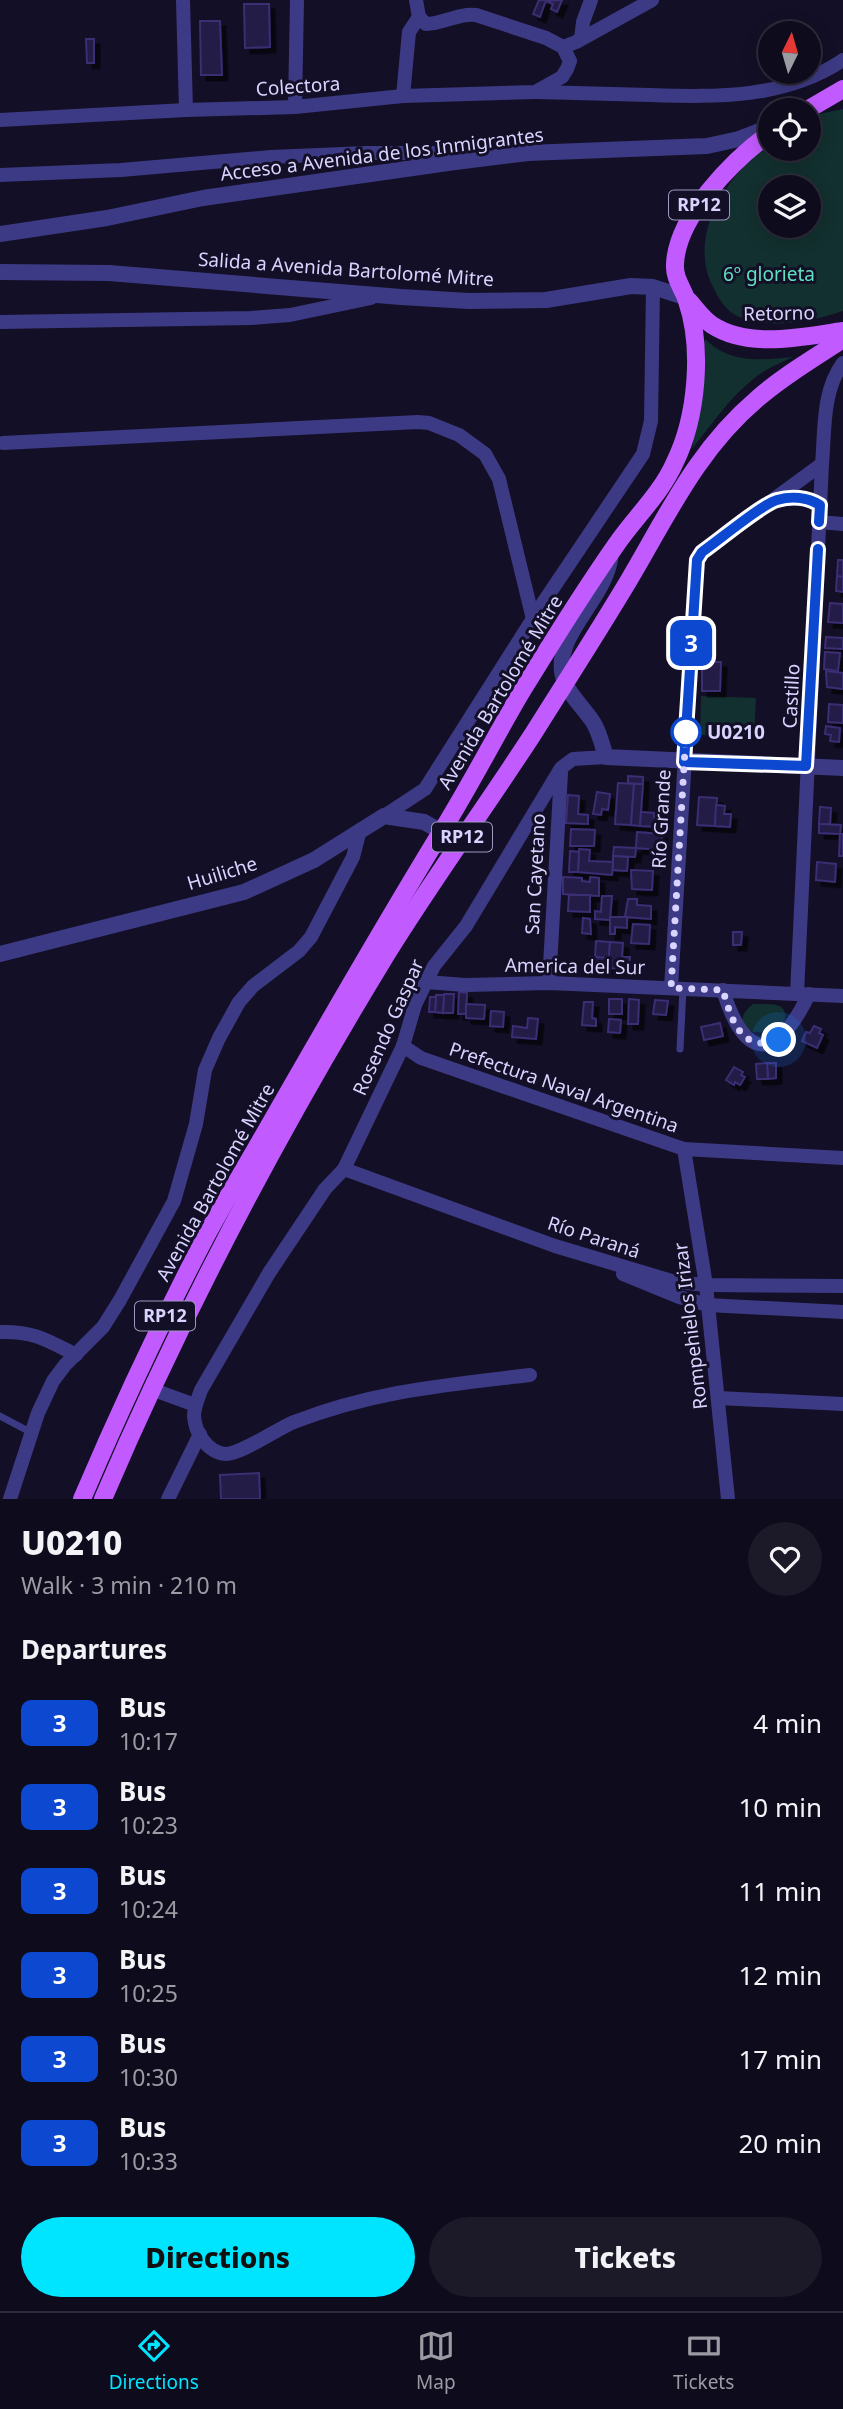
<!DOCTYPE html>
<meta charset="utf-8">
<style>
body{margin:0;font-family:"Noto Sans",sans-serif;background:#1c1929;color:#f1f3f6;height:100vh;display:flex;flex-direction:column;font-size:26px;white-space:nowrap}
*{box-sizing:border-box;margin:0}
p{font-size:23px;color:#9b9ba3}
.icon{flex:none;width:38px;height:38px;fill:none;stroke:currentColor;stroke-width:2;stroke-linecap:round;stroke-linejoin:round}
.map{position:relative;height:1499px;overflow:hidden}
.panel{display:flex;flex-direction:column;background:#0e0b1c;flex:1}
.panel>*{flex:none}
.badge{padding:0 14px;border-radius:10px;font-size:24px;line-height:46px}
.needle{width:46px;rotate:5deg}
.controls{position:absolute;left:758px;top:21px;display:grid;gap:14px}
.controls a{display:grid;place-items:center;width:63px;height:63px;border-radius:50%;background:#0e0b1c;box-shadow:0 4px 18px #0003,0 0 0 2px #2e2b3b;font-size:35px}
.you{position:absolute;width:35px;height:35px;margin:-18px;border:5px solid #fff;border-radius:50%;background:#1a73e8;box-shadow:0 0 0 10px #1a73e833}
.map>.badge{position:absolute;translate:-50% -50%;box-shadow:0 0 0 4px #fff}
h2{padding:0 21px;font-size:26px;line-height:63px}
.round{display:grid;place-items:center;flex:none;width:74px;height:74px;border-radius:37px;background:#1c1929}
.summary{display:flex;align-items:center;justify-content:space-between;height:119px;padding:0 21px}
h1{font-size:33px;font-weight:800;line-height:52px}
.action{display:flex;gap:14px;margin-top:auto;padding:14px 21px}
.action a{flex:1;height:80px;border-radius:42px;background:#00e5ff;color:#111;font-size:28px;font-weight:800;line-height:80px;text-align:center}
.action a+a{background:#1c1929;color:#f1f3f6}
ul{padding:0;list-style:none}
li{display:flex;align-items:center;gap:21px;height:84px;padding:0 21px}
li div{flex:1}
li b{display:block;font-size:26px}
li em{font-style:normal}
li .badge{min-width:77px;font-weight:700;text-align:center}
.tabs{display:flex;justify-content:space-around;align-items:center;height:98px;border-top:2px solid #2e2b3b;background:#0e0b1c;font-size:19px;color:#9b9ba3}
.tabs a{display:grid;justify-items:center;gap:4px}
.tabs .active{color:#00e5ff}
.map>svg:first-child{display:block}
.green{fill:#12302f;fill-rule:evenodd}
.building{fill:#241b47;stroke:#3b2d73;stroke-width:2;filter:url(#shadow)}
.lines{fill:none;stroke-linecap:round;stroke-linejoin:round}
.service{stroke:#3d3a85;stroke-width:7}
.minor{stroke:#3d3a85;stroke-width:14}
.tertiary{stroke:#3d3a85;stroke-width:16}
.primary{stroke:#c25bff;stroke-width:18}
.line-casing{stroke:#fff;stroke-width:16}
.line{stroke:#0d49d0;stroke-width:10}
.walk{stroke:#d9d4ff;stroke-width:7;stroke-dasharray:0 12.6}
.stop-dot{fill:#fff;stroke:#0d49d0;stroke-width:3.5}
.labels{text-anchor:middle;stroke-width:6;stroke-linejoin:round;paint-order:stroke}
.shield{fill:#130f26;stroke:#9e99be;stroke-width:2}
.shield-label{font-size:18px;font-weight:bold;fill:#d9d4ff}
.street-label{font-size:19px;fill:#d9d4ff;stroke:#130f26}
.park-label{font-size:19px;fill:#5fe0c0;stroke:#130f26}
.stop-label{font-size:19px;font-weight:bold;fill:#d9d4ff;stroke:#130f26;text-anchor:start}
</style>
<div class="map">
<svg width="843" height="1499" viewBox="0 0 843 1499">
<defs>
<filter id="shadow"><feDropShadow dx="5.5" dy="5.5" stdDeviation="0" flood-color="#0009"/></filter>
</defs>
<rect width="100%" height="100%" fill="#130f26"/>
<g class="green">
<path d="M843,109V311C811,322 769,330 737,316C724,310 717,295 711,283C702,263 703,241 710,220C721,189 747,161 770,138V149H808L809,116ZM770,187H808V226H770Z"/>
<path d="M705,339C731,364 759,360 793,357C783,362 772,366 763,372C734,391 713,423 692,449L705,369Z"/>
<path d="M701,696L756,698L754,737L700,735Z"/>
<path d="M753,1004C774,1004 793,1001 782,1029L767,1033L746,1031C739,1020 743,1012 753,1004Z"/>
</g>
<g class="building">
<path d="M539,0H546L540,17L533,14Z"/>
<path d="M562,0L557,12L551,9L553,4L546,1Z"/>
<path d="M244,4H269L270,47L245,48Z"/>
<path d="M200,21H220L222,75H201Z"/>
<path d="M86,39H94V63H87Z"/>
<path d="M838,560H843V577L837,576Z"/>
<path d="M837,576L843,577V592L836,591Z"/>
<path d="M830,603L843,604V623L828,622Z"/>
<path d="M826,637L843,638V649L825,648Z"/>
<path d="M825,652L840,653L838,671L824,669Z"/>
<path d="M702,662H721L720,691H702Z"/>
<path d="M826,671L843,673V689L827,687Z"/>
<path d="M829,704L843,705V723L828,722Z"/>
<path d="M826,726L840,728L839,742L830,741L831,735L825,734Z"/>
<path d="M628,776L643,777V784L628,783Z"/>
<path d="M618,783L634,784L631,825L615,824Z"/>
<path d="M634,784H643L640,826L631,825Z"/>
<path d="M597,792L610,794L608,810L602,809L601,815L593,814Z"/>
<path d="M568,795L579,796L578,814L588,815V824L566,823Z"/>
<path d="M699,797L717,798L715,826L697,825Z"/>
<path d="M716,805L725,806L724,814H731L730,827L715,826Z"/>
<path d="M820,807L831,808L830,824H819Z"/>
<path d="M641,812L654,813V817H663L662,827L640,826Z"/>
<path d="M819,824L841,825L840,834L819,833Z"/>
<path d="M571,829L595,830L594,846H570Z"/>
<path d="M637,832L662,834L661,850L636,848Z"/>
<path d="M840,834H843V856H839Z"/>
<path d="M614,847L636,848L635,857L613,856Z"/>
<path d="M579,849L590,850L589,861L613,862L612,875L578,872Z"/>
<path d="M570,851L579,852L578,872H569Z"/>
<path d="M613,856L628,857L627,871L613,870Z"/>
<path d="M817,862L836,864L835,882L816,880Z"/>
<path d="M631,870L653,871L652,890L632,889Z"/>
<path d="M563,877L582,878V881L590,882V877L599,878V896L563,894Z"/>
<path d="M569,895H590V912L568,911Z"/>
<path d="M602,896H612L610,920L595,919V911L601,912Z"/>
<path d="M628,899H637V905L651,906V919L625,917Z"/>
<path d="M610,917H627V928L615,927V934H610Z"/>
<path d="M583,918L590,919L591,934L582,933Z"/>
<path d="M633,924L650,925L649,944L631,943Z"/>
<path d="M733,932H742L741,945H733Z"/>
<path d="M596,941L610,942L609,958L595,957Z"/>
<path d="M610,942L623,943L622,957H630L629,969L608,968Z"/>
<path d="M590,957L609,958L608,966L590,964Z"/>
<path d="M459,992L467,993L466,1014H458Z"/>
<path d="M444,994H454L453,1013H443Z"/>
<path d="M436,995H444L443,1013L435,1012Z"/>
<path d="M430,997H436L435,1012H429Z"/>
<rect x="609" y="999" width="13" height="15"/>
<path d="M629,999L639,1000L638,1024H628Z"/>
<path d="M655,1000L668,1001L666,1015L653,1014Z"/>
<path d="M584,1002H593L592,1018L596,1019V1026L582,1025Z"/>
<path d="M466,1004L485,1005L484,1019L466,1018Z"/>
<path d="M491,1011L504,1012L503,1027L490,1026Z"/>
<path d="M528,1018L538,1019L536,1039L512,1037L513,1026L527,1028Z"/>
<path d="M609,1019L621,1020L620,1033L608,1032Z"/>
<path d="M720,1023L723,1036L704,1040L701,1027Z"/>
<path d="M814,1026L821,1029L819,1033L823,1035L817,1048L802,1041L806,1032L810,1033Z"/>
<path d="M767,1063H776V1078L768,1079Z"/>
<path d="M767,1063L768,1079H757L756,1064Z"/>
<path d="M734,1067L743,1072L741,1075L745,1077L740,1085L735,1082L734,1085L726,1080Z"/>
<path d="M259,1473L260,1499H221L220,1475Z"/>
</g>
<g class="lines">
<g class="service">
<path d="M680,1049L683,989"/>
<path d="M0,1416L32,1433"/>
</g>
<g class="minor">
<path d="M183,0L186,110"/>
<path d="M416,0L419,17"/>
<path d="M419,17L426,24C443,24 458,13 476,15L546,38L563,47L576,42L652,0"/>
<path d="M581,39L583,22L591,0"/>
<path d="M537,92C575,93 612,94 650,95C717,97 785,99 843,60"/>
<path d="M403,96L409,32L419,17"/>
<path d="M295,107L297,0"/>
<path d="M0,120L186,110L295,107L403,96L535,92L562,77L567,69L570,61L563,47"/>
<path d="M0,175L121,170L271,157L366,153H477"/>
<path d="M0,322L251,318L290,315L371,298"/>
<path d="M3,443L418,422L429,423L459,435L485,454L499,479L533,619"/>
<path d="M778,500L802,498L820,505"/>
<path d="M819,522L843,524"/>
<path d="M384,816L425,789L541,606L643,454L651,421L653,287"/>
<path d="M426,982L465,985L549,983L843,996"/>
<path d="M549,983L561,773"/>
<path d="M671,988L697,560L702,552L822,464"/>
<path d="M723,990C745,1063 777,1061 809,994"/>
<path d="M797,994L822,464C825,430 822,391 843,363"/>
<path d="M403,1046L421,1058L684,1149L843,1158"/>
<path d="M684,1149L706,1285L728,1499"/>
<path d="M344,1169L555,1246L675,1282L706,1285L843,1286"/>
<path d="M623,1274L679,1297L708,1305L843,1312"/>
<path d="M0,1332C34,1331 47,1340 76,1355"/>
<path d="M530,1375C446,1385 374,1391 294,1422C277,1429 241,1454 226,1454C208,1453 195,1433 194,1416C194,1407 198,1399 201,1390L269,1273L325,1189L344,1169L403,1046L415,1005L426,982L434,966L466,926L561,768L573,759L606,757"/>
<path d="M151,1389L195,1405"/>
<path d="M718,1398L843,1404"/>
<path d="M10,1499L38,1413L53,1381L65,1365L103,1327L120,1300L174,1201L196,1124L205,1070L219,1038L239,1002L253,986L299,951L311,937L353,857L360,830"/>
<path d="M168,1499L200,1434"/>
</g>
<g class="tertiary">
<path d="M0,234L107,218L203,198L455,162L528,153L707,146L739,139L770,127"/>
<path d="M0,272L109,273L401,297L469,301L546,300L631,286L653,287L687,298"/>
<path d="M611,553C608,597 557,630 562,671C564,691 582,705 593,722C600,733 602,745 606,757L843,768"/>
<path d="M0,954L244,892L314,860L384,816L424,822L442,832"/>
</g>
<g class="primary">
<path d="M807,110L843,89"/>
<path d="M689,301C696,309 703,319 712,325C749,349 802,337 843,331"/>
<path d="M82,1499C120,1410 161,1322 206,1236C226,1199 248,1163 269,1126C325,1028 381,931 440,834C469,788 494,738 522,691C552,642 583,592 616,545C635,517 661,494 675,462C697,417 703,348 687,301C683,288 674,279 675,264C677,216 733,160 770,133"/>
<path d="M103,1499C183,1311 280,1129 386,955C433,879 485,808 533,734C565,683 598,632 629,580C668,514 697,450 757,399C783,376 814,358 843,339"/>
</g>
</g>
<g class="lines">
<g class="line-casing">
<path id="line" d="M818,549L806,766L684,762L697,560L702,552C718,541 762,504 777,500C791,496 807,497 820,505L819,522"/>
</g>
<use href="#line" class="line"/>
<path class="walk" d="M686,732L671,988L723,990C731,1019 741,1054 779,1040"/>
</g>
<circle class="stop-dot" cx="686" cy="732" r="14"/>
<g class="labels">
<g class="shield">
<rect x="669" y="190.5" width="60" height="29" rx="5"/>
<rect x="432" y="822.5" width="60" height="29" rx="5"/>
<rect x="135" y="1301.5" width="60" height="29" rx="5"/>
</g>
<g class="shield-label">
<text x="699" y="211">RP12</text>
<text x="462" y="843">RP12</text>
<text x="165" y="1322">RP12</text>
</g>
<g class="street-label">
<text transform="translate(298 86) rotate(-4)" y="7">Colectora</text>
<text transform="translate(382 154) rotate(-7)" y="7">Acceso a Avenida de los Inmigrantes</text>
<text transform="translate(346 269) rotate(4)" y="7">Salida a Avenida Bartolomé Mitre</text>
<text transform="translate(779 313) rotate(-1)" y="7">Retorno</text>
<text transform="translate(500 692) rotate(-59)" y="7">Avenida Bartolomé Mitre</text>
<text transform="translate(791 696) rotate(-87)" y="7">Castillo</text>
<text transform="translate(661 819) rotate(-87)" y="7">Río Grande</text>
<text transform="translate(222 873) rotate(-17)" y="7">Huiliche</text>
<text transform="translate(535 874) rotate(-87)" y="7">San Cayetano</text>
<text transform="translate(575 966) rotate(1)" y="7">America del Sur</text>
<text transform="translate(388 1027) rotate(-66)" y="7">Rosendo Gaspar</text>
<text transform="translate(564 1087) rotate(19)" y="7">Prefectura Naval Argentina</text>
<text transform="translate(215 1182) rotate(-61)" y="7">Avenida Bartolomé Mitre</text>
<text transform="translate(594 1237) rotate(18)" y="7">Río Paraná</text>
<text transform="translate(690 1326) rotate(-97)" y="7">Rompehielos Irizar</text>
</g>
<g class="park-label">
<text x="769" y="281">6º glorieta</text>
</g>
<g class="stop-label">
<text x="707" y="739">U0210</text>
</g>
</g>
</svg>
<div class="controls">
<a><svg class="needle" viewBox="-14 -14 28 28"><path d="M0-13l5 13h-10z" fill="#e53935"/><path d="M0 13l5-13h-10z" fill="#9b9ba3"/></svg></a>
<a><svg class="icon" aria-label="locate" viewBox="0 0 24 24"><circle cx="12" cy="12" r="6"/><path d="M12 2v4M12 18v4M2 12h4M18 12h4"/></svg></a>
<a><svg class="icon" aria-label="layers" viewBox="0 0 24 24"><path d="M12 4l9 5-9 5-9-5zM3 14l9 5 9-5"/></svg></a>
</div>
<div class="you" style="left:779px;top:1040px"></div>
<b class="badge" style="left:691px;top:643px;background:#0d49d0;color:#fff">3</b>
</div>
<section class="panel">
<div class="summary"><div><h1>U0210</h1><p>Walk · 3 min · 210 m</p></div><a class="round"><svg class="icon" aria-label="heart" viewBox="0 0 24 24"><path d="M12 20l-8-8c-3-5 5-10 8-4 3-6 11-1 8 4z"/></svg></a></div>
<h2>Departures</h2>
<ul>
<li><span class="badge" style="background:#0d49d0;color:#fff">3</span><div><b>Bus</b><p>10:17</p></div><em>4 min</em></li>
<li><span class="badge" style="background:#0d49d0;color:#fff">3</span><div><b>Bus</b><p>10:23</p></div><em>10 min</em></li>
<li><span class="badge" style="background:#0d49d0;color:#fff">3</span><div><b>Bus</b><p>10:24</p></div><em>11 min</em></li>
<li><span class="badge" style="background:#0d49d0;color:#fff">3</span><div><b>Bus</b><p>10:25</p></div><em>12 min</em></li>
<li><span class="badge" style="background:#0d49d0;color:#fff">3</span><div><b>Bus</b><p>10:30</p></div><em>17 min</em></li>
<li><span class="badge" style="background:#0d49d0;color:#fff">3</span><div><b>Bus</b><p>10:33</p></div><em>20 min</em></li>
</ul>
<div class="action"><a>Directions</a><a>Tickets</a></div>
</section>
<nav class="tabs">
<a class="active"><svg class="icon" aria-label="directions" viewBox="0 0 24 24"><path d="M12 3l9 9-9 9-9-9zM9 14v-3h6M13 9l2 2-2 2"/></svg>Directions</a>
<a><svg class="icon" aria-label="map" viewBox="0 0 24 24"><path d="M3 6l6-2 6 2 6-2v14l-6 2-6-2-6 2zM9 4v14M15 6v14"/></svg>Map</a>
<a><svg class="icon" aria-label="tickets" viewBox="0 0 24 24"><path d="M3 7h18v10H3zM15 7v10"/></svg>Tickets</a>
</nav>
